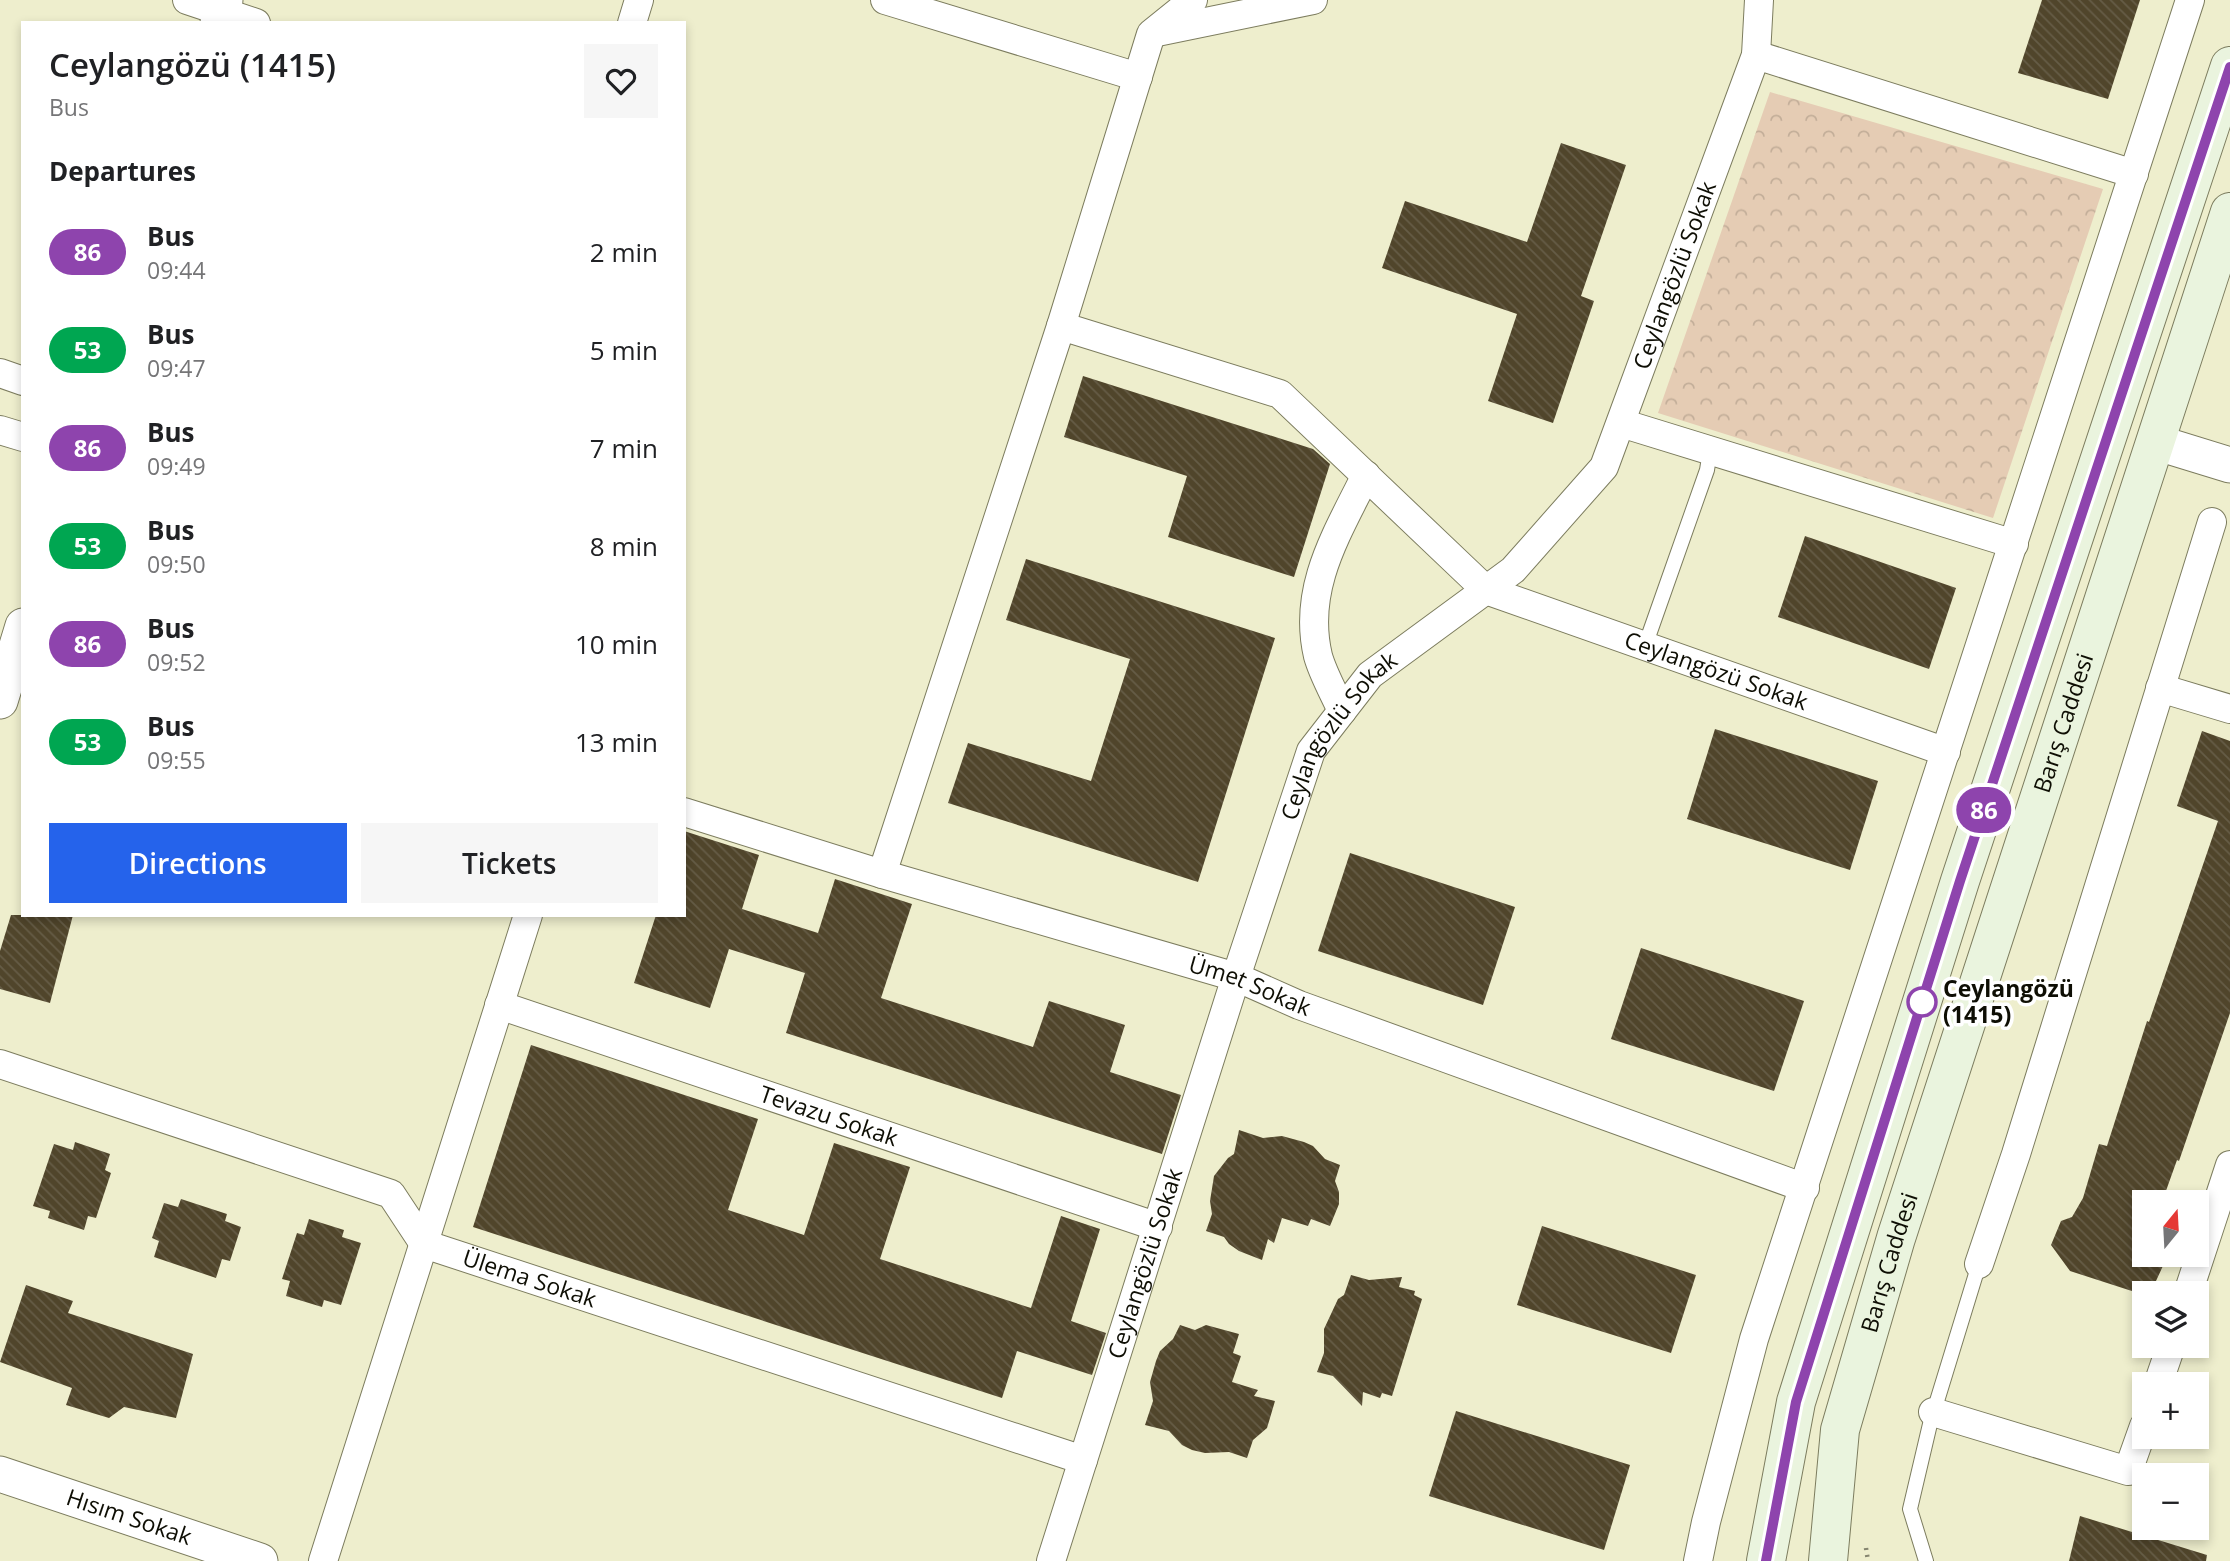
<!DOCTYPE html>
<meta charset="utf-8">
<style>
body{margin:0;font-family:"Open Sans",sans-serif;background:#f6f6f6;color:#202124;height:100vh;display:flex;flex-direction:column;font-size:26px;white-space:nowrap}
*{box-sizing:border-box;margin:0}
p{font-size:23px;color:#757577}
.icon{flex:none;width:38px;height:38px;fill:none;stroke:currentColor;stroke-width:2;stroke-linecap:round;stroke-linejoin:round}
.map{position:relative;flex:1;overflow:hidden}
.sheet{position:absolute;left:21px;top:21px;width:665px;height:896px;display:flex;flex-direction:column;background:#fff;border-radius:0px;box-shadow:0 4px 10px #0003}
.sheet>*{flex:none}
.badge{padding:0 14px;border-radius:23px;font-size:24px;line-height:46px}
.needle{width:46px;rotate:18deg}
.controls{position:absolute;left:2132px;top:1190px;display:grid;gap:14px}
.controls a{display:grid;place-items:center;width:77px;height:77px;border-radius:0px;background:#fff;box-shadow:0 4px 10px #0003;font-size:35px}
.map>.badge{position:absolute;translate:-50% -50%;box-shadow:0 0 0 4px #fff}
h2{padding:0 28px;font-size:26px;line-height:63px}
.round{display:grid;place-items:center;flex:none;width:74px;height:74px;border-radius:0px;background:#f6f6f6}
.headline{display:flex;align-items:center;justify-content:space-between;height:119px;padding:0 28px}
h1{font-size:33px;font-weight:600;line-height:52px}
.primary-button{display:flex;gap:14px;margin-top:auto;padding:14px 28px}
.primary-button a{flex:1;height:80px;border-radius:0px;background:#2563eb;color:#fff;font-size:28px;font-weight:600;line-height:80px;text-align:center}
.primary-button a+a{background:#f6f6f6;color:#202124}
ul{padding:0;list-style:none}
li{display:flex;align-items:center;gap:21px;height:98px;padding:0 28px}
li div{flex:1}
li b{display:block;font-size:26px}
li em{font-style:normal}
li .badge{min-width:77px;font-weight:700;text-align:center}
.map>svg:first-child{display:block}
.park{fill:url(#park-crowns)}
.building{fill:url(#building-back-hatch)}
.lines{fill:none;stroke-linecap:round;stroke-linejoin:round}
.service-casing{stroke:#7c7c5e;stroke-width:16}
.minor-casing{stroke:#7c7c5e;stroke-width:30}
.tertiary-casing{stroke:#7c7c5e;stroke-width:37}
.secondary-casing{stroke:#7c7c5e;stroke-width:40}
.path{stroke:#85856f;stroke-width:4.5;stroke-dasharray:2 5;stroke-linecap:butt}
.service{stroke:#fff;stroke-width:14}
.minor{stroke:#fff;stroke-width:28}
.tertiary{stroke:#fff;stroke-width:35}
.secondary{stroke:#eaf4de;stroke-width:38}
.line-casing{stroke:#fff;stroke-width:16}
.line{stroke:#8e44ad;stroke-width:10}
.stop-dot{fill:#fff;stroke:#8e44ad;stroke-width:3.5}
.labels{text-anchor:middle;stroke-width:7;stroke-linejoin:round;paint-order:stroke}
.street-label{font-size:23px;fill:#0e0e04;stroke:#fff}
.stop-label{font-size:23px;font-weight:bold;fill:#0e0e04;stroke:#fff;text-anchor:start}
</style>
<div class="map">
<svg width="2230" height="1561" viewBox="0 0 2230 1561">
<defs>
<pattern id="park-crowns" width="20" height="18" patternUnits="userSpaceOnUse" patternTransform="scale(1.75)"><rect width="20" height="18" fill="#e5ccb4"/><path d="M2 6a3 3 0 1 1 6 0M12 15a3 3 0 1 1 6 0" fill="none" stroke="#c3ae99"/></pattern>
<pattern id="building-back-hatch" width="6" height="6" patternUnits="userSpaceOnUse" patternTransform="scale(1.75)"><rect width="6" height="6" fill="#50452b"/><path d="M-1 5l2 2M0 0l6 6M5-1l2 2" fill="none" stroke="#655c46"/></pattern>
</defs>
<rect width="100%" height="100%" fill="#eeeecd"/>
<path class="park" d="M1770,92L2103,189L1993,518L1658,413Z"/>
<g class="building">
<path d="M2042,0H2140L2108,99L2018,73Z"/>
<path d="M1561,143L1626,165L1581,296L1594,301L1553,423L1488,401L1517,314L1382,268L1405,201L1527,242Z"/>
<path d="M1083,376L1313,449L1330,464L1294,577L1168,537L1187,476L1064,437Z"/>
<path d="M1805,536L1956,588L1929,669L1778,617Z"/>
<path d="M1026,559L1275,638L1198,882L948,803L968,743L1091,781L1130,659L1006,620Z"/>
<path d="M1715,729L1878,781L1850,870L1687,819Z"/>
<path d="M2202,731L2230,741V1013L2179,1161L2177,1160L2162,1202H2144V1255H2168L2156,1281L2138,1293L2070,1271L2051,1245L2061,1221L2072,1217L2083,1198L2099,1144L2107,1146L2147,1021L2149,1022L2218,821L2177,806Z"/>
<path d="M684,831L759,855L742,909L818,933L835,879L912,904L881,998L1033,1047L1049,1001L1125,1025L1110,1072L1181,1095L1162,1154L786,1033L805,973L729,949L710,1008L634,983L656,915H684Z"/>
<path d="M1350,853L1515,907L1483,1005L1318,951Z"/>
<path d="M11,915H73L50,1003L0,989V951Z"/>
<path d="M1641,948L1804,1001L1774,1091L1611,1039Z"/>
<path d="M531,1045L758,1119L728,1210L804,1235L834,1143L910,1167L880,1259L1031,1308L1061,1216L1100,1229L1071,1321L1106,1333L1092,1375L1017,1351L1002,1398L473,1227Z"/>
<path d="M1239,1130L1263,1138L1282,1136L1304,1142L1313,1146L1325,1159L1340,1165L1335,1181L1339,1192V1204L1330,1226L1311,1219L1308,1226L1282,1218L1274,1243L1268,1239L1262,1260L1239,1251L1229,1244L1224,1237L1206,1231L1212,1214L1210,1201L1214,1176L1228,1158L1234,1154Z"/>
<path d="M75,1142L110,1154L105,1170L111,1173L96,1218L88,1216L84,1230L48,1218L50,1211L33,1206L54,1144L73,1150Z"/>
<path d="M181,1199L227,1214L225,1221L241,1227L230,1261L222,1259L216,1278L154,1257L159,1241L152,1238L164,1203L178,1207Z"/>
<path d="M309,1219L344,1230L342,1237L361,1243L341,1305L324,1300L322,1307L286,1296L290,1281L282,1279L297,1233L304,1235Z"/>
<path d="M1542,1226L1696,1275L1671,1353L1517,1305Z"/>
<path d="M1351,1275L1369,1280L1402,1277L1399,1287L1415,1291L1414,1295L1422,1299L1392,1396L1382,1393L1380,1398L1363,1392L1362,1406L1333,1376L1317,1372L1324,1353V1329L1338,1299L1344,1295Z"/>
<path d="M26,1285L73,1301L68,1313L193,1354L176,1418L124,1407L109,1418L66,1405L72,1388L0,1362Z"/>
<path d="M1180,1325L1195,1330L1206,1325L1239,1334L1233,1353L1241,1356L1232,1382L1258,1390L1254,1396L1275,1401L1267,1428L1253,1440L1247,1458L1229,1452L1205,1453L1192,1450L1182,1445L1169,1431L1145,1425L1153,1401L1150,1382L1156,1361L1160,1351L1173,1339Z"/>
<path d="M1456,1411L1630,1465L1604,1550L1429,1496Z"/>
<path d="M2080,1516L2207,1555L2206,1561H2069Z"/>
</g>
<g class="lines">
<g class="service-casing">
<g id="service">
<path d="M1645,646L1707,470L1710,451"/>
<path d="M1926,1561L1910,1509L1930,1424L1979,1264"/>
</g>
</g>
<g class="minor-casing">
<g id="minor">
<path d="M187,0L256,23"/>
<path d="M885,0L1138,77"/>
<path d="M632,23L639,0"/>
<path d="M1157,32L1313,0"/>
<path d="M1756,55L2134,174"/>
<path d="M1061,326L1151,34L1193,0"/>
<path d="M0,373L23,381"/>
<path d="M1621,423L2014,544"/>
<path d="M0,430L23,437"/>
<path d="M2160,688L2230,709"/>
<path d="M1342,711C1334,693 1323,674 1318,656C1302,588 1337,534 1366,475"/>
<path id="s1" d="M684,812L882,874L1236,977L1299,1005L1805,1188"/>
<path id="s2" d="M882,874L1061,326L1280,394L1486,590L1946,752"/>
<path id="s3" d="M499,1005L1158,1227"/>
<path id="s4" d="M0,1064L391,1194L424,1244L1083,1460"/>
<path d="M1979,1264L2016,1154L2212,522"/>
<path d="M2188,1293L2230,1165"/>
<path d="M2158,1384L2171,1346"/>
<path d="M1933,1412L2128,1471L2144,1426"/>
<path d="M323,1561L528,915"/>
<path id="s5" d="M1051,1561L1236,977L1311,751L1370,675L1513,570L1604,467L1756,55L1759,0"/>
<path d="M1698,1561L1706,1522L1754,1339L2190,0"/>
</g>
</g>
<g class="tertiary-casing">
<g id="tertiary">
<path d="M218,23L225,0"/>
<path d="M2155,442L2230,465"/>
<path d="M0,701L23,626"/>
<path id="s6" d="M0,1474L260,1561"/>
</g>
</g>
<g class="secondary-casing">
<g id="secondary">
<path d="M1766,1561L1796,1402L1960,881L2230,66"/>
<path id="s7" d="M1828,1561L1840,1430L1896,1238L2230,212"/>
</g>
</g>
<path class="path" d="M1866,1548L1868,1561"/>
<use href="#service" class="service"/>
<use href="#minor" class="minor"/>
<use href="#tertiary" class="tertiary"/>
<use href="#secondary" class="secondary"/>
</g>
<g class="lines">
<g class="line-casing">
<path id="line" d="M1766,1561L1796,1402L1960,881L2230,67"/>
</g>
<use href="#line" class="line"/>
</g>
<circle class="stop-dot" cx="1922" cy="1002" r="14"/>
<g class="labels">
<g class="street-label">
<text dy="8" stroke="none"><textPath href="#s5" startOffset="1466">Ceylangözlü Sokak</textPath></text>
<text dy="8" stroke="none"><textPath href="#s2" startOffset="1334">Ceylangözü Sokak</textPath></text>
<text dy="8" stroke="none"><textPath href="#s7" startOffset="873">Barış Caddesi</textPath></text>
<text dy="8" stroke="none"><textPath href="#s5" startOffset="878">Ceylangözlü Sokak</textPath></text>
<text dy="8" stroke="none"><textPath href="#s1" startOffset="592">Ümet Sokak</textPath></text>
<text dy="8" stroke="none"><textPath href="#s3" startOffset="348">Tevazu Sokak</textPath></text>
<text dy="8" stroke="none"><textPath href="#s7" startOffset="306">Barış Caddesi</textPath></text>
<text dy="8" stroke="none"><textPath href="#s5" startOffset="312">Ceylangözlü Sokak</textPath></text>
<text dy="8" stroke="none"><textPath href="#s4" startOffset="583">Ülema Sokak</textPath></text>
<text dy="8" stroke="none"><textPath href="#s6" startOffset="136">Hısım Sokak</textPath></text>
</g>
<g class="stop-label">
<text x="1943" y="997">Ceylangözü<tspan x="1943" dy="26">(1415)</tspan></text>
</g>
</g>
</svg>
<div class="controls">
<a><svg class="needle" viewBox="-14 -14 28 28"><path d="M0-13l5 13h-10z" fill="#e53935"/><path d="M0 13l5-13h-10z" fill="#757577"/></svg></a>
<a><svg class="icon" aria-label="layers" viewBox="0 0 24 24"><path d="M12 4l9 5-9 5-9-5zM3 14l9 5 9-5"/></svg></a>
<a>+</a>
<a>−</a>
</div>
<b class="badge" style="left:1984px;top:810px;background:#8e44ad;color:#fff">86</b>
<section class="sheet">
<div class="headline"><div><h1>Ceylangözü (1415)</h1><p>Bus</p></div><a class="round"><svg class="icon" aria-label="heart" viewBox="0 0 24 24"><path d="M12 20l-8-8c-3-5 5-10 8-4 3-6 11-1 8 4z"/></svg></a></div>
<h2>Departures</h2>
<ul>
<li><span class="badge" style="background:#8e44ad;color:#fff">86</span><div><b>Bus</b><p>09:44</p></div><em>2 min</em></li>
<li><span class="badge" style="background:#00a651;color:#fff">53</span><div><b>Bus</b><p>09:47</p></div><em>5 min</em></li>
<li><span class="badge" style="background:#8e44ad;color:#fff">86</span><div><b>Bus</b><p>09:49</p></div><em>7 min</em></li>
<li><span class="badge" style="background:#00a651;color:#fff">53</span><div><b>Bus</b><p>09:50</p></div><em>8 min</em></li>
<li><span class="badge" style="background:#8e44ad;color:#fff">86</span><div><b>Bus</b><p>09:52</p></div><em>10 min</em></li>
<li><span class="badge" style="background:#00a651;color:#fff">53</span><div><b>Bus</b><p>09:55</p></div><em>13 min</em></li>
</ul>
<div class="primary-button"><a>Directions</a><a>Tickets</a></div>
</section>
</div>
